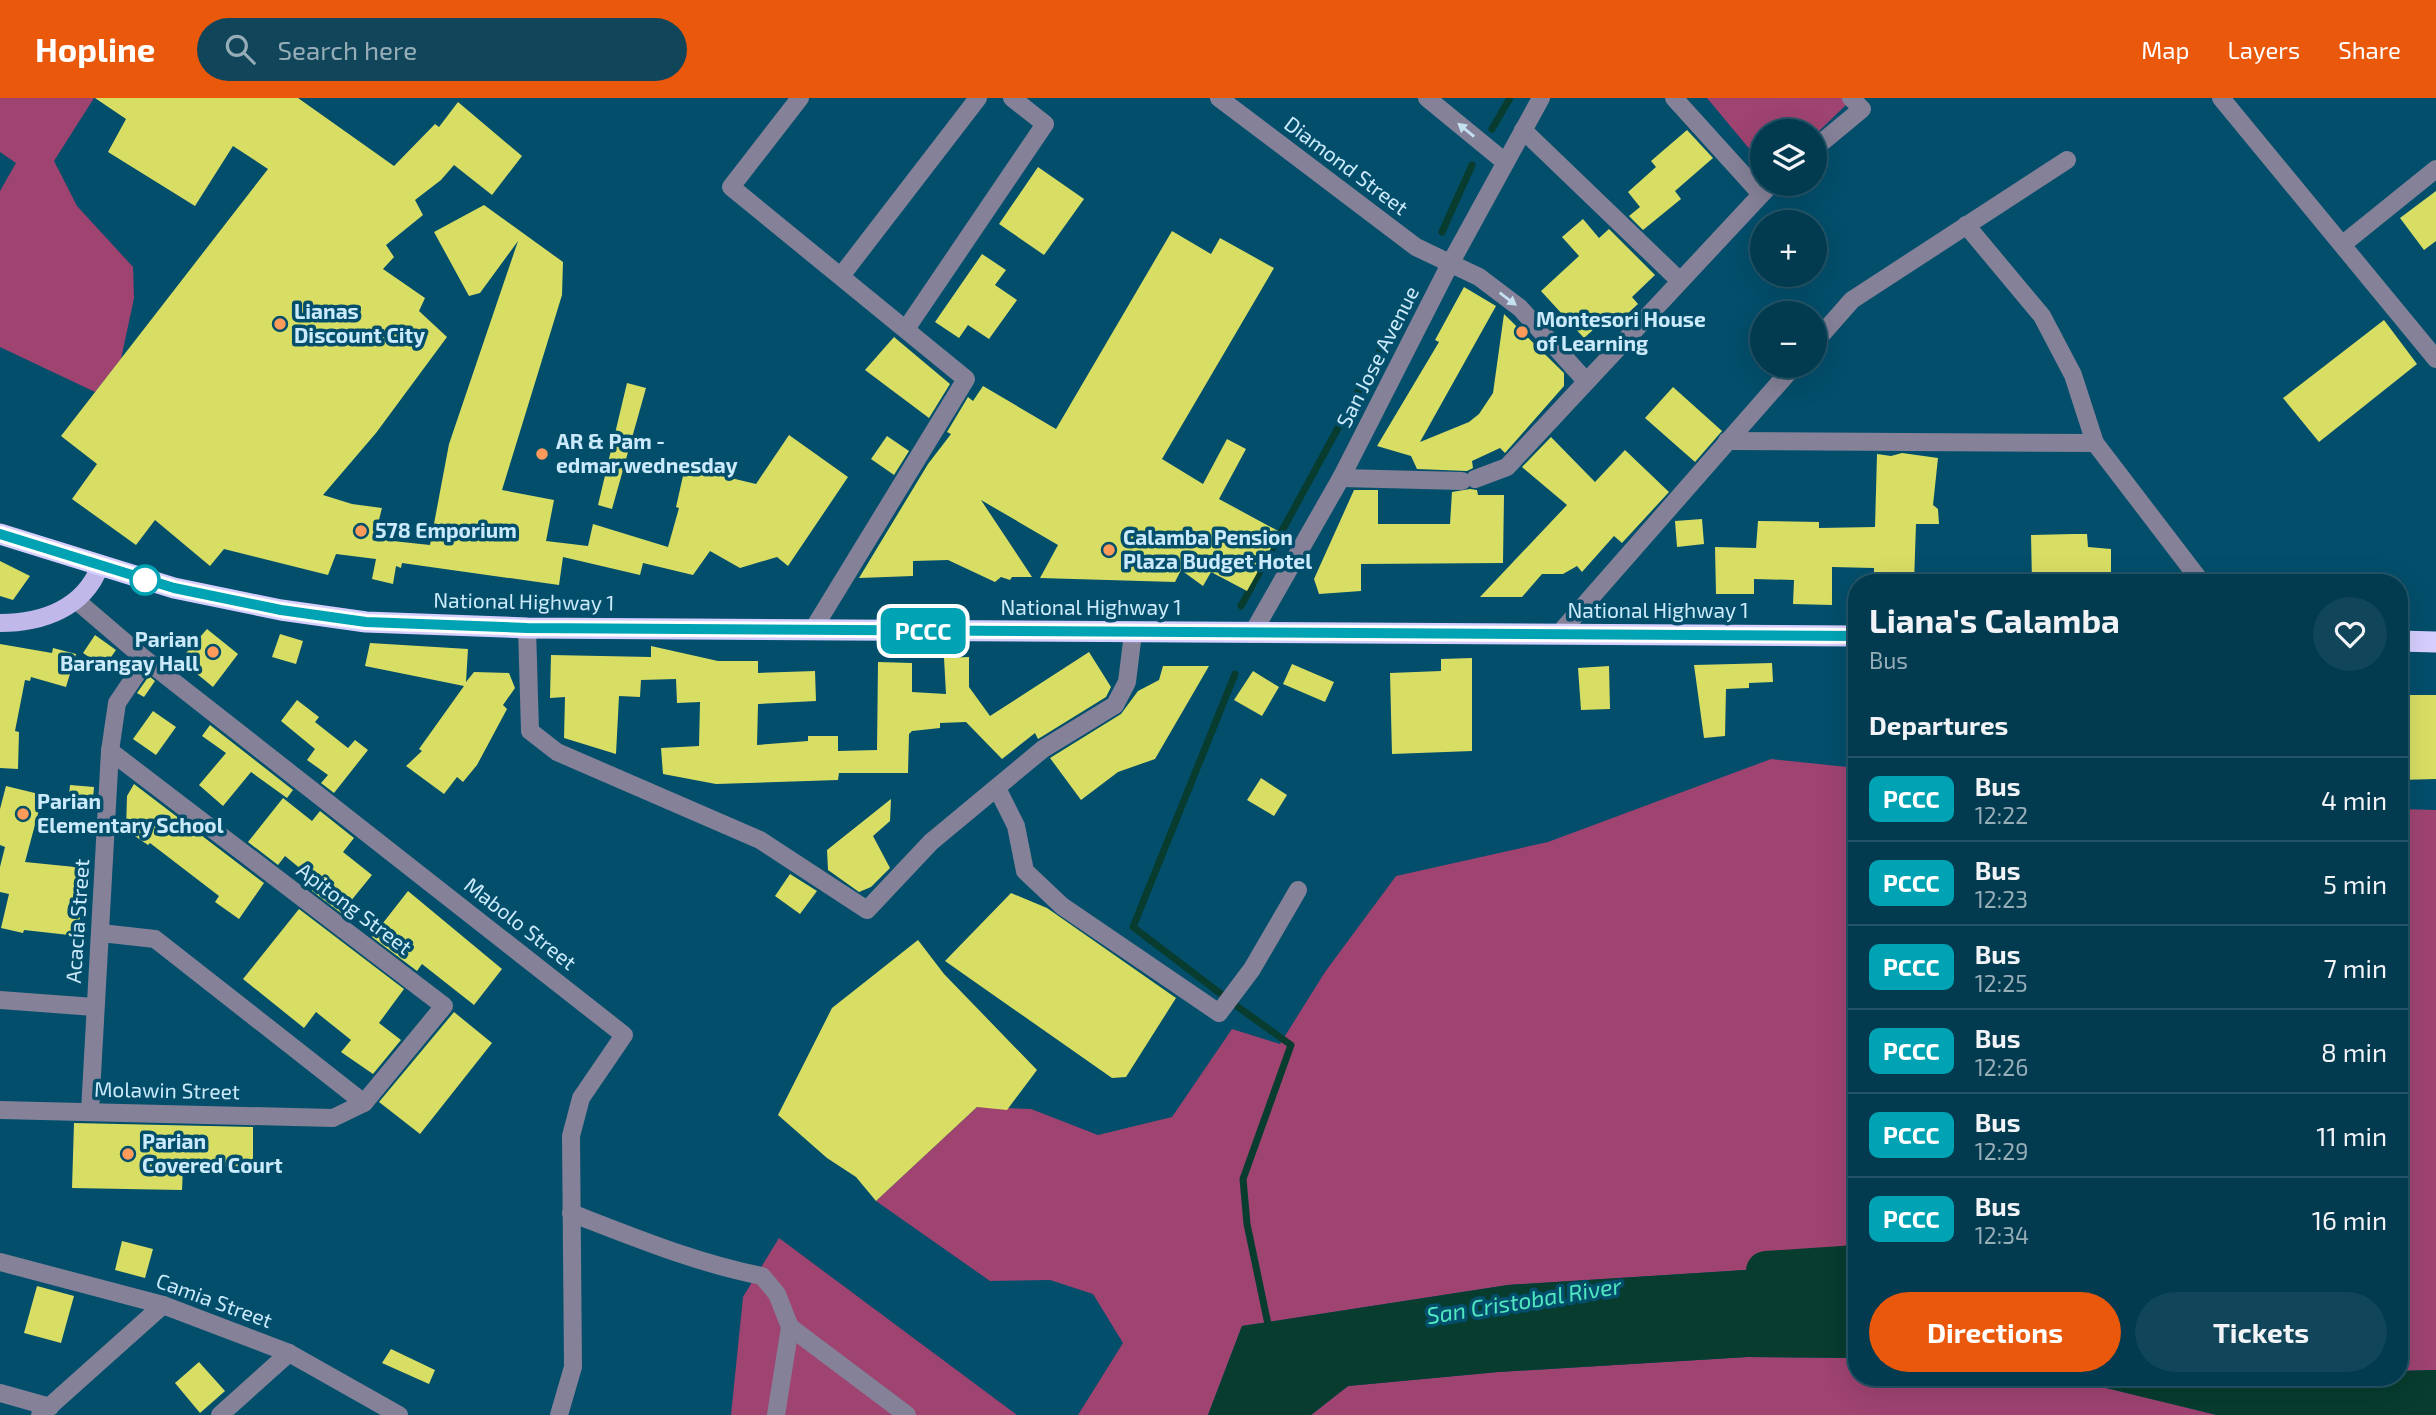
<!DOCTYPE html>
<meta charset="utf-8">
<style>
body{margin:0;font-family:"Exo 2",sans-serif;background:#10455a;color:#f1f3f6;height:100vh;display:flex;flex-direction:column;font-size:26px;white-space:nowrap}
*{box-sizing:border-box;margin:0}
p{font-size:23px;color:#96adb7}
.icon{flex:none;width:38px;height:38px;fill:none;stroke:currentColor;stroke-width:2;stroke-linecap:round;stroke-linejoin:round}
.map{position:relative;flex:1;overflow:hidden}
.panel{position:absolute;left:1848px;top:476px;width:560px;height:812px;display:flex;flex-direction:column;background:#023a50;border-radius:28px;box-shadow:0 7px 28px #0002,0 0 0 2px #235467}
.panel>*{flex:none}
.badge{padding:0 14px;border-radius:10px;font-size:24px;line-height:46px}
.fabs{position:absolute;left:1750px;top:21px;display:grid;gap:14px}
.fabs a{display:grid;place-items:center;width:77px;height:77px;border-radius:50%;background:#023a50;box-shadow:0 7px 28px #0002,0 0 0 2px #235467;font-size:35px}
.map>.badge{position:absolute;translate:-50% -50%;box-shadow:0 0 0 4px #fff}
h2{padding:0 21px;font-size:26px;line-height:63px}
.round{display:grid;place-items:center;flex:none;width:74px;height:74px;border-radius:37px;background:#10455a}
.overview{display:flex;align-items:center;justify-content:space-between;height:119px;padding:0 21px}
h1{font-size:33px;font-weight:700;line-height:52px}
.primary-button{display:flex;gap:14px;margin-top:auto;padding:14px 21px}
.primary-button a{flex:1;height:80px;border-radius:42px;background:#ea580c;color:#fff;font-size:28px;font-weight:700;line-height:80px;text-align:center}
.primary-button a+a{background:#10455a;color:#f1f3f6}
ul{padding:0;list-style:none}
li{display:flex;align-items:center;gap:21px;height:84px;padding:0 21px;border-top:2px solid #235467}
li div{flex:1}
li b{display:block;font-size:26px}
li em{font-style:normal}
li .badge{min-width:77px;font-weight:700;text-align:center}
header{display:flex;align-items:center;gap:42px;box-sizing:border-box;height:98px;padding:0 35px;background:#ea580c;color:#fff}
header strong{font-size:33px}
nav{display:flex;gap:38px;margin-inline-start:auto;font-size:24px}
.search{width:490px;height:63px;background:#10455a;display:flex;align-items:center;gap:18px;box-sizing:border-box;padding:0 24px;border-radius:38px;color:#96adb7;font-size:26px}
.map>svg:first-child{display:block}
.green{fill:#9f4371}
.water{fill:#073c2f}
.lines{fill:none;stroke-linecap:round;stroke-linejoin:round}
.stream{stroke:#073c2f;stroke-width:7}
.river{stroke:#073c2f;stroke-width:40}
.building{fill:#d8de64}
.minor{stroke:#848198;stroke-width:18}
.major{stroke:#bfb8e8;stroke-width:18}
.highway{stroke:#d6cffe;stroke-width:21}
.oneway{fill:#c4e0f1}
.line-casing{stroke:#fff;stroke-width:16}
.line{stroke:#00a3b4;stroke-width:10}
.poi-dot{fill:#ff9b5a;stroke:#034e6b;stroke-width:2.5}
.stop-dot{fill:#fff;stroke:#00a3b4;stroke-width:3.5}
.labels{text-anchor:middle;stroke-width:7;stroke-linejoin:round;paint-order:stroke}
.street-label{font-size:21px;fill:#cbeafb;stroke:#034e6b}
.poi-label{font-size:21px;font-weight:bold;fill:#cbeafb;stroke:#034e6b;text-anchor:start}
.water-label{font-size:23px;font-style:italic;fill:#50e8c0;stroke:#034e6b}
</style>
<header>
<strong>Hopline</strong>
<div class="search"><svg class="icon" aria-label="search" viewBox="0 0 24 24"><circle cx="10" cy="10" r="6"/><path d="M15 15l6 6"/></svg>Search here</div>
<nav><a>Map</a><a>Layers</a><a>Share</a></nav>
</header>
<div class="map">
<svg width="2436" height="1317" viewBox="0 0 2436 1317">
<rect width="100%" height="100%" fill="#034e6b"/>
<g class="green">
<path d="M0,0H94L54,63L77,108L133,169L134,200L121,261L95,294L0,249V93L16,65L0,54Z"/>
<path d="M1707,0H1843L1848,5L1815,37V33H1762V66Z"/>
<path d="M1771,661L1857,670V1165L1508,1187L1242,1228L1208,1317H1078L1123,1245L1093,1196L1050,1182L990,1183L876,1103L977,1009L1031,1011L1098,1037L1172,1019L1232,931L1280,946L1325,874L1396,778L1548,744Z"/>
<path d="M2399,711L2436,712V1272L2399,1273Z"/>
<path d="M779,1140L1017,1317H731L743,1199Z"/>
<path d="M1747,1259L1857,1260V1279H2061L2217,1317H1311L1348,1288L1498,1274Z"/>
</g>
<g class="water">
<path d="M1857,1165V1260L1747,1259L1498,1274L1348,1288L1311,1317H1208L1242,1228L1508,1187Z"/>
<path d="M2436,1272V1317H2217L2061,1279H2399V1273Z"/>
</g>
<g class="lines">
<g class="stream">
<path d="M1492,31L1510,0"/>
<path d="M1442,134L1472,67"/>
<path d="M1241,508L1399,218"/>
<path d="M1221,896L1133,829L1235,576"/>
<path d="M1238,909L1291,947L1243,1081L1247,1126L1269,1231"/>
</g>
<path class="river" d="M1766,1173L1857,1167"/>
</g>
<g class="building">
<path d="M95,0H298L394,68L435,26L439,29L458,4L522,58L492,97L454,67L441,82L415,102L423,117L386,147L394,159L383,171L425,200L419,213L447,239L376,335L323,397L352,406L382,410L374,441L430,447L449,346L518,143L480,195L469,198L434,134L484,107L563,164L562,197L502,392L554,402L546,443L588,448L593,426L668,449L679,410L676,409L685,369L756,386L789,337L848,379L788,468L777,459L740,470L710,453L693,477L643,465L640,477L563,459L559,487L402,465L401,470L396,468L393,486L372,481L376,461L336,456L328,477L224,451L210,468L155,422L136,447L72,401L97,366L61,338L268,71L233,48L195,108L108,54L126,21Z"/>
<path d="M1687,32L1713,60L1675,93L1681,101L1643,132L1629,118L1640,109L1628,94L1656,69L1651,63Z"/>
<path d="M1038,69L1084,101L1044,157L999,126Z"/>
<path d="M2436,93V143L2424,152L2400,120Z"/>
<path d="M1583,121L1599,140L1609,131L1655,177L1632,199L1638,206L1612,230L1604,222L1584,240L1541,193L1579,158L1562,139Z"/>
<path d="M1172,133L1211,156L1220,140L1274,170L1162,361L1203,386L1227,341L1246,351L1219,401L1280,434L1247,493L1211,474L1203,488L1181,472L1175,484L1040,480L1058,447L981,402L1032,479H1012L1010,482L1001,479L995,484L948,462L913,463V478L859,480L928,366L951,336L947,334L968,299L973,303L983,288L1056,331Z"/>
<path d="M982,156L1006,172L995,187L1017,202L989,241L968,227L959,240L935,224Z"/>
<path d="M1464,189L1496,208L1420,344L1469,324L1479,316L1493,295L1504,216L1564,275V288L1505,355L1500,350L1472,363L1473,370L1467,373L1417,371L1411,358L1377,348L1439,244L1435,242Z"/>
<path d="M2384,222L2417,266L2319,344L2283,300Z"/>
<path d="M894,239L950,286L929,320L865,272Z"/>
<path d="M627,285L646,290L612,411L598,407Z"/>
<path d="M1673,289L1722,333L1695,364L1645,320Z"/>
<path d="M887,338L909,353L894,377L871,361Z"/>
<path d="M1551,339L1595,384L1625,352L1669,394L1622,445L1614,438L1582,474L1577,468L1563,476H1542L1522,499H1480L1567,407L1522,369Z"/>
<path d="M1902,355L1938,360L1933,407L1938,411L1939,426H1916L1914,485H1874V470L1832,469V507L1793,506L1794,482L1754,481V496H1716L1715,449L1756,450L1758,423L1819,424V430L1875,429L1877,356L1891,358Z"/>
<path d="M1470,391L1477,392L1478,397H1504L1503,465L1361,466V493L1319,496L1314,481L1354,392H1378V426H1450L1452,394Z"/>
<path d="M1702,421L1704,446L1677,449L1675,423Z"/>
<path d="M2073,436H2087L2088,449L2111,451V485L2032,484L2031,437Z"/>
<path d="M0,463L30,478L13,502L0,498Z"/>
<path d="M207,531L238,556L213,589L180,562Z"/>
<path d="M280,536L303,543L296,566L272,559Z"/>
<path d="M95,537L116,552L104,569L83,555Z"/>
<path d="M370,545L468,551L466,584L474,574L509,575L515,590L503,607L507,611L477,667L463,684L457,679L444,696L406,668L422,653L419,651L464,588L365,568Z"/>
<path d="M0,546L52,555L53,550L76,556L66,589L31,579L30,583L25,582L15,633L19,634L18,671L0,670Z"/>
<path d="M651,548L718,563H758V575L815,573L816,603L758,606L757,647L808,643V638H838V653L877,652L878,564L912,565V594L946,596L944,560L969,559V589L990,618L1089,554L1111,589L1106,599L1038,641L1035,635L1002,661L966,624L940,625V630L912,633L909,636L908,675H839L838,682L716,686L663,676L661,650L699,648L700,604L677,605L676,581L641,582L640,599L619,598L616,656L564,640L565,599L550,600L551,557L651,559Z"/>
<path d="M1472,560V653L1392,656L1390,575L1441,573V561Z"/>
<path d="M1772,565L1773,584L1749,585V590L1726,591L1725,638L1704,640L1694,567Z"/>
<path d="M1292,566L1334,584L1325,604L1283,586Z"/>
<path d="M1163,568H1209L1155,661L1118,674L1081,702L1050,660L1121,616L1138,593L1159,582Z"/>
<path d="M1609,568L1610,611L1581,612L1578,570Z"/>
<path d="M1253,573L1279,589L1262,618L1234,602Z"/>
<path d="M149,578L155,583L144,599L137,595Z"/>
<path d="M2399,597H2436V681L2399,682Z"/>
<path d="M297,602L319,619L315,624L348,650L355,642L368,652L334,695L321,685L328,677L307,662L315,651L281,623Z"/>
<path d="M153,613L176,629L156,657L133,641Z"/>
<path d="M210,627L293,692L287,700L251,674L223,708L199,687L226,655L202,638Z"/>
<path d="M1261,680L1287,697L1274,718L1247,702Z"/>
<path d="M134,686L264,785L239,821L215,804L219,798L150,745L148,747L126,732L127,698Z"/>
<path d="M70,687L94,689L92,711L68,709Z"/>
<path d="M6,688L43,697L25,764L85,770L78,838L24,832L23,835L1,830L9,796L0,794V769L5,749L0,747V711Z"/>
<path d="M283,700L312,723L320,713L354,740L343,754L372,777L341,815L312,793L318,785L285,758L278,767L248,744Z"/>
<path d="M891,701L890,723L873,738L890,770L871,789L859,794L828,772L827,752Z"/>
<path d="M790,776L817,793L800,816L775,798Z"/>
<path d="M408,793L502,871L474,907L422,866L417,873L372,839Z"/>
<path d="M1011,795L1047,810L1176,900L1126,979L1112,980L945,863Z"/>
<path d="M299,811L404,891L379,925L401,942L373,976L341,954L351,942L316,914L304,930L243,881Z"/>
<path d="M918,842L944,876L1037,972L1007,1012L977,1009L876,1103L856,1079L827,1060L778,1017L832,910Z"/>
<path d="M454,914L492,945L420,1036L379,1004Z"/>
<path d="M74,1025L253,1029V1068L183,1070L182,1092L72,1090Z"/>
<path d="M122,1143L153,1151L145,1180L115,1172Z"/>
<path d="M37,1188L74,1198L61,1245L24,1235Z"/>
<path d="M391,1251L435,1272L429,1286L382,1265Z"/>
<path d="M199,1264L225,1293L200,1315L175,1285Z"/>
</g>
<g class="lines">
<g class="minor">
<path d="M800,0L731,89L966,281L812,533"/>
<path d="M1219,0L1416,149L1479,179L1520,210L1585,282"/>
<path d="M1427,0L1505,64"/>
<path d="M1674,0L1760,95"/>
<path d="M2221,0L2436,261"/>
<path d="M1523,32L1680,183"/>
<path d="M1815,50L1862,11L1851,0"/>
<path d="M1966,127L2042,218L2073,277L2095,345L2202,485"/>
<path d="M2343,146L2436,71"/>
<path d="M841,178L978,0"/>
<path d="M906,231L1045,26L1012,0"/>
<path d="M1815,244L1852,202L2067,62"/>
<path d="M1727,343L2095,345"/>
<path d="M1341,380L1462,383"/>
<path d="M1475,381L1507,369L1771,86"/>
<path d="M77,503L146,562L624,937L581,1000L571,1038L573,1269L559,1317"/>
<path d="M527,530L530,633L557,654L760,742L867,812L931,744L1043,651L1115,607L1127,584L1133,535"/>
<path d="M1252,536L1341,380L1450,166L1541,0"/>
<path d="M1558,537L1794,268"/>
<path d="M997,690L1016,728L1025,773L1062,808L1219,915L1252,871L1298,792"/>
<path d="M101,835L155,841L364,1005"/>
<path d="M0,902L94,909"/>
<path d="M0,1012L333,1020L364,1005L444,908L110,653"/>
<path d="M90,1013L110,653L117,605L146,562"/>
<path d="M571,1115C633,1139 696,1165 762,1178L777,1196L790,1229L776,1317"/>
<path d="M0,1164L163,1207L289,1255L399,1317"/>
<path d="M790,1229L907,1317"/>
<path d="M0,1295L50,1309"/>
<path d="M40,1317L163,1207"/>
<path d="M220,1317L289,1255"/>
</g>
<path class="major" d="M0,525C43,525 84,510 100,468"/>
<g class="highway">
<path d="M0,436L174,490L281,512L366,524L527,530L1857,538"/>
<path d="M2399,543L2436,544"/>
</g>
</g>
<defs><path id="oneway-solid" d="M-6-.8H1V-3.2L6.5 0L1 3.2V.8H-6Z" transform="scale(1.75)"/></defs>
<g class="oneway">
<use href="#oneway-solid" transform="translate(1466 32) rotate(-141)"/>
<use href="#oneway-solid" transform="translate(1508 201) rotate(37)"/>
</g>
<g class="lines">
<g class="line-casing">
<path id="line" d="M0,436L174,490L281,512L366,524L527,530L1857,538"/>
</g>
<use href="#line" class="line"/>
</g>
<g class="poi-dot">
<circle cx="280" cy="226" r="7"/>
<circle cx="1522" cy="234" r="7"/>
<circle cx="542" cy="356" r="7"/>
<circle cx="361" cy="433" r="7"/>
<circle cx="1109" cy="452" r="7"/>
<circle cx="213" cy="554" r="7"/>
<circle cx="23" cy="716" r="7"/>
<circle cx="128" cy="1056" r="7"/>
</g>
<circle class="stop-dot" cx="145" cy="482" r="14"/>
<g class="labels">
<g class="street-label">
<text transform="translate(1346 68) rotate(37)" y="7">Diamond Street</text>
<text transform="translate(1378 259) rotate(-63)" y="7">San Jose Avenue</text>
<text transform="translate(524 504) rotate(1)" y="7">National Highway 1</text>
<text x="1091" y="517">National Highway 1</text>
<text x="1658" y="520">National Highway 1</text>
<text transform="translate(354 811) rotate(37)" y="7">Apitong Street</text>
<text transform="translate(78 823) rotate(-86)" y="7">Acacia Street</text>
<text transform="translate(520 826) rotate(38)" y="7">Mabolo Street</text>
<text transform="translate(167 993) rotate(1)" y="7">Molawin Street</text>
<text transform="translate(214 1203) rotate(20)" y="7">Camia Street</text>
</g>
<g class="poi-label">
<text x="294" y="221">Lianas<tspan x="294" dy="24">Discount City</tspan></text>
<text x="1536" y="229">Montesori House<tspan x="1536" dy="24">of Learning</tspan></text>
<text x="556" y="351">AR &amp; Pam -<tspan x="556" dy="24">edmar wednesday</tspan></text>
<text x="375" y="440">578 Emporium</text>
<text x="1123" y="447">Calamba Pension<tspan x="1123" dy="24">Plaza Budget Hotel</tspan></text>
<text x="199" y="549" text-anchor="end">Parian<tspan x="199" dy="24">Barangay Hall</tspan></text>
<text x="37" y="711">Parian<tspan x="37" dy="24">Elementary School</tspan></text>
<text x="142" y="1051">Parian<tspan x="142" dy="24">Covered Court</tspan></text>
</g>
<g class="water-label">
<text transform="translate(1524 1203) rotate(-9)" y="8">San Cristobal River</text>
</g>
</g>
</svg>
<div class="fabs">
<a><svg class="icon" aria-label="layers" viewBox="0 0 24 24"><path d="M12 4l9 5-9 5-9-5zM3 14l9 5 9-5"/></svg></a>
<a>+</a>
<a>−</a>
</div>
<b class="badge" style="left:923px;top:533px;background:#00a3b4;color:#fff">PCCC</b>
<section class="panel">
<div class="overview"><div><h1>Liana's Calamba</h1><p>Bus</p></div><a class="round"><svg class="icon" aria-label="heart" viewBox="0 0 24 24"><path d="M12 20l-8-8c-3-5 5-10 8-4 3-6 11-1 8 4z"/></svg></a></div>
<h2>Departures</h2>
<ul>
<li><span class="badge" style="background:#00a3b4;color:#fff">PCCC</span><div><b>Bus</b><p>12:22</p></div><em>4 min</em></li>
<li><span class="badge" style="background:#00a3b4;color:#fff">PCCC</span><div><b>Bus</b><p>12:23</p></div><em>5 min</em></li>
<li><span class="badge" style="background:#00a3b4;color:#fff">PCCC</span><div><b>Bus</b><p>12:25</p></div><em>7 min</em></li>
<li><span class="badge" style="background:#00a3b4;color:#fff">PCCC</span><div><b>Bus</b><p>12:26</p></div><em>8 min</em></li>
<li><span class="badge" style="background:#00a3b4;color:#fff">PCCC</span><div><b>Bus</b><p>12:29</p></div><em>11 min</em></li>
<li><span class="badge" style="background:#00a3b4;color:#fff">PCCC</span><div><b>Bus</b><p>12:34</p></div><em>16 min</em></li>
</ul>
<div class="primary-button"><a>Directions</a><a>Tickets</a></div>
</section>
</div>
